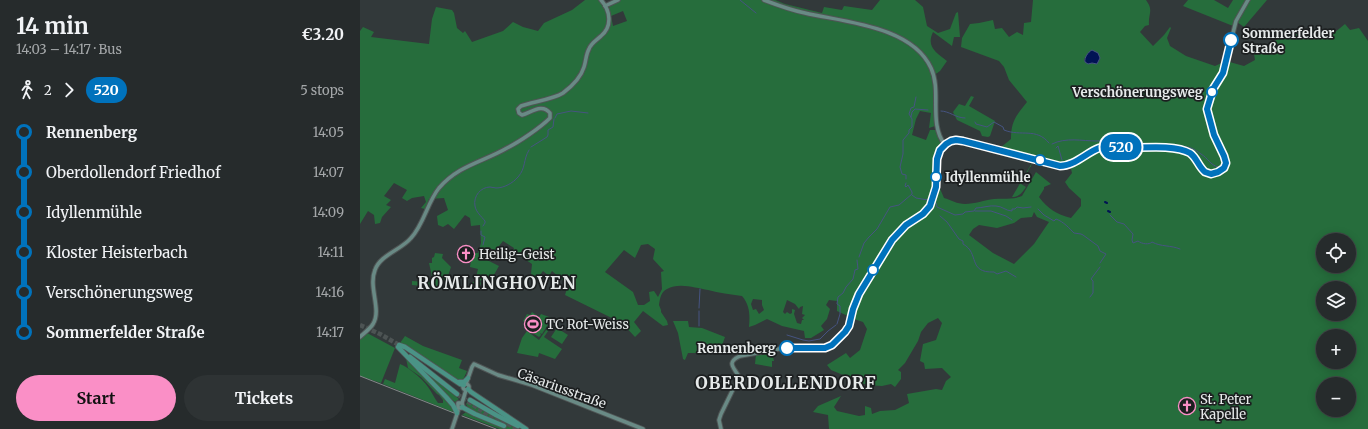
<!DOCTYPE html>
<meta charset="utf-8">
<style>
body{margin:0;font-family:Merriweather,serif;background:#2e3334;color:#f1f3f6;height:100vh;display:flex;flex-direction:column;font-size:15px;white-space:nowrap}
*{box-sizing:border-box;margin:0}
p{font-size:13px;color:#a4a7a9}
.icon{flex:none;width:22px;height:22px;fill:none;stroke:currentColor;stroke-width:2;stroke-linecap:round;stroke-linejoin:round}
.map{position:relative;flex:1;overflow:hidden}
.drawer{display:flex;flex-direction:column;background:#262b2c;width:360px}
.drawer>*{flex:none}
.badge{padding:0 8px;border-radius:13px;font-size:14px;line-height:26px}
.controls{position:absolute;left:956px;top:233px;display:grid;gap:8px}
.controls a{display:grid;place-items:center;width:40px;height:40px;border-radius:50%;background:#262b2c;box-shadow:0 2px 10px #0003,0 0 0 1px #424748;font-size:20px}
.map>.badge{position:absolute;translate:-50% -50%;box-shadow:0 0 0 2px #fff}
.legs{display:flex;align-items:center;gap:6px;height:44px;padding:0 16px;font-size:13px}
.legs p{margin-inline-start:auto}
.overview{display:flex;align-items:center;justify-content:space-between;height:68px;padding:0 16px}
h1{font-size:22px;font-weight:700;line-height:30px}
.button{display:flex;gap:8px;margin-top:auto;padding:8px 16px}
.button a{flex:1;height:46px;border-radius:24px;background:#fa8fc6;color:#111;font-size:16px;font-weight:700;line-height:46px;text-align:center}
.button a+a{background:#2e3334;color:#f1f3f6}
ul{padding:0 16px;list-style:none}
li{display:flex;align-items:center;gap:14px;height:40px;font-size:15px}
li i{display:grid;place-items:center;width:6px;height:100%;margin:0 5px;background:currentColor}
li i::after{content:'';width:10px;height:10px;margin:-5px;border:3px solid;border-radius:50%;background:#262b2c}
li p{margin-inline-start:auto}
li:first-child i{background:linear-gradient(#0000 50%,currentColor 0)}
li:last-child i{background:linear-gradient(currentColor 50%,#0000 0)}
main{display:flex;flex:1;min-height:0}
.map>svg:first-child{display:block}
.green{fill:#266d3c;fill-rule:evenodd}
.water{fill:#011354;stroke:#465481}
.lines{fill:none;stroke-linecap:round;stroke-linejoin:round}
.stream{stroke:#465481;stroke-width:1}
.canal{stroke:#011354;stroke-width:2}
.trunk-tunnel{stroke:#4d5454;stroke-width:4.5;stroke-dasharray:4.5 2;stroke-linecap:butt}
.secondary-casing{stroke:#4f5555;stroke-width:5.5}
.trunk-casing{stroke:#4f5555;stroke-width:6}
.secondary{stroke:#698a85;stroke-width:3.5}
.trunk{stroke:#4a9386;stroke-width:4.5}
.tram{stroke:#838989;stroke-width:1}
.line-1-casing{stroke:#fff;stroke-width:9}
.line-1{stroke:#0072bc;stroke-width:6}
.stop-1-dot{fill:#fff;stroke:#0072bc;stroke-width:2}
.labels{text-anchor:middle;stroke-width:3.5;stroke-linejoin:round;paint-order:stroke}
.stop-label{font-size:13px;font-weight:bold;fill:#e6eaea;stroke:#1c1f20;text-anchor:start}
.poi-label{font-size:13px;fill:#e6eaea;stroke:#1c1f20;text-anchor:start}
.street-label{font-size:13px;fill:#e6eaea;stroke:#1c1f20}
.district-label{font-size:17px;font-weight:bold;letter-spacing:1px;fill:#e6eaea;stroke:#1c1f20}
</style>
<main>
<section class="drawer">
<div class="overview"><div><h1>14 min</h1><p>14:03 – 14:17 · Bus</p></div><b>€3.20</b></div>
<div class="legs"><svg class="icon" aria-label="walk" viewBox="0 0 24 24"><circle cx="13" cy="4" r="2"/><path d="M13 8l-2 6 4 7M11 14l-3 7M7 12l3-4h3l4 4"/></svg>2<svg class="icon" aria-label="forward" viewBox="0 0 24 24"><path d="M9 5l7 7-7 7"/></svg><b class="badge" style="background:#0072bc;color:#fff">520</b><p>5 stops</p></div>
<ul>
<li><i style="color:#0072bc"></i><b>Rennenberg</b><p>14:05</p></li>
<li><i style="color:#0072bc"></i><span>Oberdollendorf Friedhof</span><p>14:07</p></li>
<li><i style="color:#0072bc"></i><span>Idyllenmühle</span><p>14:09</p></li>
<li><i style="color:#0072bc"></i><span>Kloster Heisterbach</span><p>14:11</p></li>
<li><i style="color:#0072bc"></i><span>Verschönerungsweg</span><p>14:16</p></li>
<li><i style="color:#0072bc"></i><b>Sommerfelder Straße</b><p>14:17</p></li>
</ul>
<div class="button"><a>Start</a><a>Tickets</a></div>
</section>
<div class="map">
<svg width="1008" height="429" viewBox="0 0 1008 429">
<rect width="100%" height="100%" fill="#32393a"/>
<g class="green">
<path d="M225,0H240L245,7L251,6L260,0H415L425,4L462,13L464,7L482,10L484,6L512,10L520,0H555L563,7L567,26L578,33L590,29L596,13L598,12L600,37H594L592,46L573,32C566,47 576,52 587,61L580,71L573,76L575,126L569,128L571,113L560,111L556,119L552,135L566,140L570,130H577C578,134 581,140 581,144C580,148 577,152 576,156C572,172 578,196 566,209C560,216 549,218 543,225C529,239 520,257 509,273C506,278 502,282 498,288L499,290L490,317L477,311V301L469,300L466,305L470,309L467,319L461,326L464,330L451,338H445L444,331L422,326L407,319L395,325L389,327C390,316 390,305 382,296C370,294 359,293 348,290C336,288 319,282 307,289C301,292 300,298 299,305L301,310V312L307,321L308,325L303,326L283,311L274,322L281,331L275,337L262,323L205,295L208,285L192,271L189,276L183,271L177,279L171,274L172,264L153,251L154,248L143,241L135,251L130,248C126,251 125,253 123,258L139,266L131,280L125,278L120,281L121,284L119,286L116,284L113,288L110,286L112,283L115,281L118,269L110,267L112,253H118L121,243L120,225L111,226L110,218L105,215L94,229L88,224L83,227L78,225L77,216L88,210L84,198L69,199L65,209L61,208L66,202L64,196L52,198L47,201L42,198L47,190L34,183L24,196L31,200L26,205L31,207L22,217L20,223L15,224L14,215L8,211L0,224V31L3,27L14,32L11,37L69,44L72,19L76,7L92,10L94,13L97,28L103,33L105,31L112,42L143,31L153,22L163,27L178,31L184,23L212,10ZM263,11L267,21L253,26L251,16ZM288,244L295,249L293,259L304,271L301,272L302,289L298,297L294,291L289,292L290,301L284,305H278L273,292L245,272L264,250L275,258L281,245ZM393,299L402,300V305L404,310L399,314L396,309L393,310L391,304ZM427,300L435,304L439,309L440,307L443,306L442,314L445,315L442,318L444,320H442L441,324L437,323L434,314L435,310L432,309V313L430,314L427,312L425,314L423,312Z"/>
<path d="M673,0H786C794,11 788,13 789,25L785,26L780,32L793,46L804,35L810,27L811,28L807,38L810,46L826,56L855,66L866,61L884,66L895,60L894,54L896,52L911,44L919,38L957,29L967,36L972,30L974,33L985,24L990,30L999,28L1008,41V429H469L468,415L453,412L458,406L481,396L474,407L477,411L499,416L505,415V406L511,408L512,414L520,411L535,410L549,403L547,394L576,389L582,390L586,381L591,377L582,368L565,369L564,363L560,361L563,344L576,340L582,323L578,318L568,323L561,332L558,341L545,363L538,370L541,372V379L535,387L531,384L522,386L507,385L471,370L467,365L486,353L490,358L500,350L507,329L503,322L491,318L496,302L535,238L547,226L567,212L574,201L578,184L584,198C591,200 597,204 605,204C615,204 624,200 634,199C643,198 653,200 662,196L676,172L691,184L684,187V189L679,197C688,209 696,214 711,218L721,206V199L709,188L705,182L712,173L710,165L732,152L731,151L706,164L694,163L683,159L677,158L640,148L651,139C651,121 656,116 667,102L649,80L644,67L639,61L601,47L602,38L610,24L619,23L633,20L635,29L642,28L649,37L657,32L663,35L664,23L671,22ZM730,52L740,58L739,61L732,63L725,62L724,59ZM674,212L677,217L689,222L674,244L654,264L633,253L609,235L613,229L619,225L637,228L654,223L661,218L672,217ZM963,240H989V266H963ZM963,288H989V314H963ZM963,336H989V362H963ZM963,384H989V410H963Z"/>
<path d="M828,0H854L868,8L873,0H887L877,16L873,26L823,6Z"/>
<path d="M890,0H907L884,27L877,22Z"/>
<path d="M611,96L614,97L609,106L635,121L630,136L628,137L622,136L620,131L597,120L593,112L599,104L605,106Z"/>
<path d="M673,161L679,162L678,164L673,162L674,163H672L671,166V167H670L668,171V172H667V175H666L661,184L666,187C662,193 659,197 652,197Z"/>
<path d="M75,253L83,254L82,258L91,267L86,282L75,287L52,285V281L66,282L73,281L69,263H72V258L74,257Z"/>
<path d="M172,312L179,317L181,314L192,318L182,334L180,333L181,335L179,337L168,330L170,326L163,321L167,314L170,315Z"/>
<path d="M313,321H328L329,327L342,328L365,337L361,348L354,346L349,347L347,350L344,349V351L337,353H328L325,360L323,359L318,333Z"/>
<path d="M191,323L193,324L184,337L202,349L195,359L179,353L178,357L157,353L162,338L167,331L179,340Z"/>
<path d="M197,328L208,335L202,344L191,337Z"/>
<path d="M7,333L35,348L21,383L0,376V339Z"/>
<path d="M45,336L63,346L102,360L99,368L107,371L103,380L99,381L40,343Z"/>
<path d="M415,351V356L413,357L414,361H412V367L395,364L396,354Z"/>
<path d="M46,358L88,402L92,407L93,412L23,384L25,379L35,383L40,364C48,367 63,379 68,387C72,392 74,398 78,403H83V400L79,395L77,394L61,377L48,368Z"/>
<path d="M56,364L99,399L95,402L87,396Z"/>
<path d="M108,401L159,429H140L102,415L106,412L143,427L109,409L106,404Z"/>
</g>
<path class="water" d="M732,50L738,53L740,58L737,64L732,63L728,64L725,62C724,58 728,52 732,50Z"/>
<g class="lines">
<g class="stream">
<path d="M380,0L396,13"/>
<path d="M581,111C589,111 596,118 605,118"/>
<path d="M551,117L552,112L555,109L568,110"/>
<path d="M195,118L197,114L211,111L228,113"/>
<path d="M615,122L616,124L627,127L634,122L643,127L644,130C661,137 676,127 689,143"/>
<path d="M692,144C706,137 722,141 737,141C741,141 746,140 750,141C755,142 755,145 761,145"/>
<path d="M768,145C779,142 819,144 831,148C834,149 838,152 841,154C848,158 850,165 858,167"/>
<path d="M171,147L187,137L188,135V130L193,127L194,119"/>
<path d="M696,148L698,146L702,160"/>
<path d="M546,179V175L542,174L540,167L543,154V140L549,133V130L552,127V119L549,114L551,108L554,107L556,97"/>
<path d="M552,195L556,198L568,200"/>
<path d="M575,202L576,203L577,207L595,215L603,214L605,212L614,211L616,208C622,208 630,205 636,206C642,206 646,211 652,211V209H655L657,207L663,208L671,207"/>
<path d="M678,209L684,215L694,221L696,219C704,222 709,228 714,233L721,234L723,235L738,246L740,251L746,254L740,263"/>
<path d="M615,211H631L646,216L652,220"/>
<path d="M750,215L757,222L764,224L773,234L772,240L773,243L778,241C782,244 789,245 792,242C801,247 811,245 820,249"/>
<path d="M580,216L587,222L599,239L603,241V244C620,253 607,273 634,272L637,274L646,271L656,277"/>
<path d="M123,226L125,223V221C121,216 116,212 115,206C113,196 121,187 130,187C132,187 134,188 136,188C144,188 153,183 158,177C166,168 163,160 169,150"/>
<path d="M121,231V235L125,237L123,245"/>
<path d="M499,257L504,243L509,237L517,229L530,207L539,205L552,194V192L548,185L546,187L545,186L546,183"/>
<path d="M730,297L733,293V281L731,279L740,267"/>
<path d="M339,308L340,289"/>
<path d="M477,324L480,314V306L477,304L478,297L483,293L486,287L493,279L495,270L498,269L497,260"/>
<path d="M339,326V311"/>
<path d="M427,335L443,340L449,341L460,339L468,331L476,325"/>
</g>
<g class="canal">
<path d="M745,202L747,203"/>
<path d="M748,211L750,212"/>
</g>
<g class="trunk-tunnel">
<path d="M0,325L20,334L39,345"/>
<path d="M97,394L125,413L158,429"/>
</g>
<g class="secondary-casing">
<g id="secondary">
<path d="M404,0C417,5 431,10 445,13C484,22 552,26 571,68C582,92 568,123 585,145"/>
<path d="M245,6L258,0"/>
<path d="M0,337C4,333 10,329 13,324C22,310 8,287 15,270C20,255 41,250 51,238C64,224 67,203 79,188C99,165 123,162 147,148C159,142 180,128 190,118V113C182,103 172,112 162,115L159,113L158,109L161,106C172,102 194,99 203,93C211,87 221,77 224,67C226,61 226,54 229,49C231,43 237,40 241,36C253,26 250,10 241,0"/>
<path d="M106,384L112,367L114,364L138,375L172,385L283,429"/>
<circle cx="106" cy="387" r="3"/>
<path d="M102,403H98V408H101L103,407L102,403L106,390"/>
<path d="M92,429L98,411"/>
<path d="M361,429L359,420L361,414L379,377C375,368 365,363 380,356L424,348H465L472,345L483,334L489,326L495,303L501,291L532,240L546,225L563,214L570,206L576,187L577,159L580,150L586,143L598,140L700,166L709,164L743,147H788L819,149L826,151L835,157L843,171L848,173L858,172L862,170L865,165V158L853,135L847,114V107L854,87L863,73L876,21L888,0"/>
</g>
</g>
<g class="trunk-casing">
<g id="trunk">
<path d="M39,345L45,347L100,384L104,385"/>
<path d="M38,347L86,397L93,405L97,413"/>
<path d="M50,357L97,394"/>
<path d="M99,382H104L108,378"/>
<path d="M108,389L111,392L166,429"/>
<path d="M110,400L136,415L158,426"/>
<path d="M102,407L115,414L144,426"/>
</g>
</g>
<use href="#secondary" class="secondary"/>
<use href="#trunk" class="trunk"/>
<g class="tram">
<path d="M0,376L94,413"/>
<path d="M102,416L136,429"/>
</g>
</g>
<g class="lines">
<g class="line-1-casing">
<path id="line-1" d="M427,348H465L472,345L485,332L489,326L493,309L499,294L532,240L546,225L563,214L570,206L576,187L577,159L580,150L586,144L591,141L596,140L603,141L700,166C714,166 726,153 739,148C747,145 755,147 763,148C781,148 815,144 830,153C837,158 838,166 845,172L851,174L858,172L864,168L866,163L864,156L854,135L847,109L853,89L863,73L871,40"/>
</g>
<use href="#line-1" class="line-1"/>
</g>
<defs>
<g id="church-ring" transform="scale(0.9)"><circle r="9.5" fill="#1c1f20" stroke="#fa8fc6" stroke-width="1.5"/><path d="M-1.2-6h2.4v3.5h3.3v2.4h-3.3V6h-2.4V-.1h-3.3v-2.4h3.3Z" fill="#fa8fc6"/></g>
<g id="stadium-ring" transform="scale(0.9)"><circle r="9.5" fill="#1c1f20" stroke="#fa8fc6" stroke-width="1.5"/><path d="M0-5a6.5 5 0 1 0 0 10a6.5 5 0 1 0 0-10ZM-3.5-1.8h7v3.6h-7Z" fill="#fa8fc6"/></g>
</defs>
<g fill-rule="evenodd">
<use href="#church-ring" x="106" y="254"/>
<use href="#stadium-ring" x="173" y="324"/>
<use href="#church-ring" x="827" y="406"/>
</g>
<g class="stop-1-dot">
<circle cx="871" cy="40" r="7"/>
<circle cx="852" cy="92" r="5"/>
<circle cx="680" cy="160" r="5"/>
<circle cx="576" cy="177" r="5"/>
<circle cx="513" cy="270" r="5"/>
<circle cx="427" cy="348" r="7"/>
</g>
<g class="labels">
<g class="stop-label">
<text x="882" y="38">Sommerfelder<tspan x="882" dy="15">Straße</tspan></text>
<text x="843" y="97" text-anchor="end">Verschönerungsweg</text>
<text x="585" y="182">Idyllenmühle</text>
<text x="416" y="353" text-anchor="end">Rennenberg</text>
</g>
<g class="poi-label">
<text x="119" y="259">Heilig-Geist</text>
<text x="186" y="329">TC Rot-Weiss</text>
<text x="840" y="404">St. Peter<tspan x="840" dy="15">Kapelle</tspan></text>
</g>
<g class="street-label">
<text transform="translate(202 388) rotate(20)" y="5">Cäsariusstraße</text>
</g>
<g class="district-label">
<text x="137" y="289">RÖMLINGHOVEN</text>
<text x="426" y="389">OBERDOLLENDORF</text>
</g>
</g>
</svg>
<div class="controls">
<a><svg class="icon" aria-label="locate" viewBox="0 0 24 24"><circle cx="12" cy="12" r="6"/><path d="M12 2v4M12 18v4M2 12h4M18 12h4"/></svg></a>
<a><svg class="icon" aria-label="layers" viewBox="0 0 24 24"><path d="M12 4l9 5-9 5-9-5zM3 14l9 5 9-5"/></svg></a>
<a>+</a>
<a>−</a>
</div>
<b class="badge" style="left:761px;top:147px;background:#0072bc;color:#fff">520</b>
</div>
</main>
